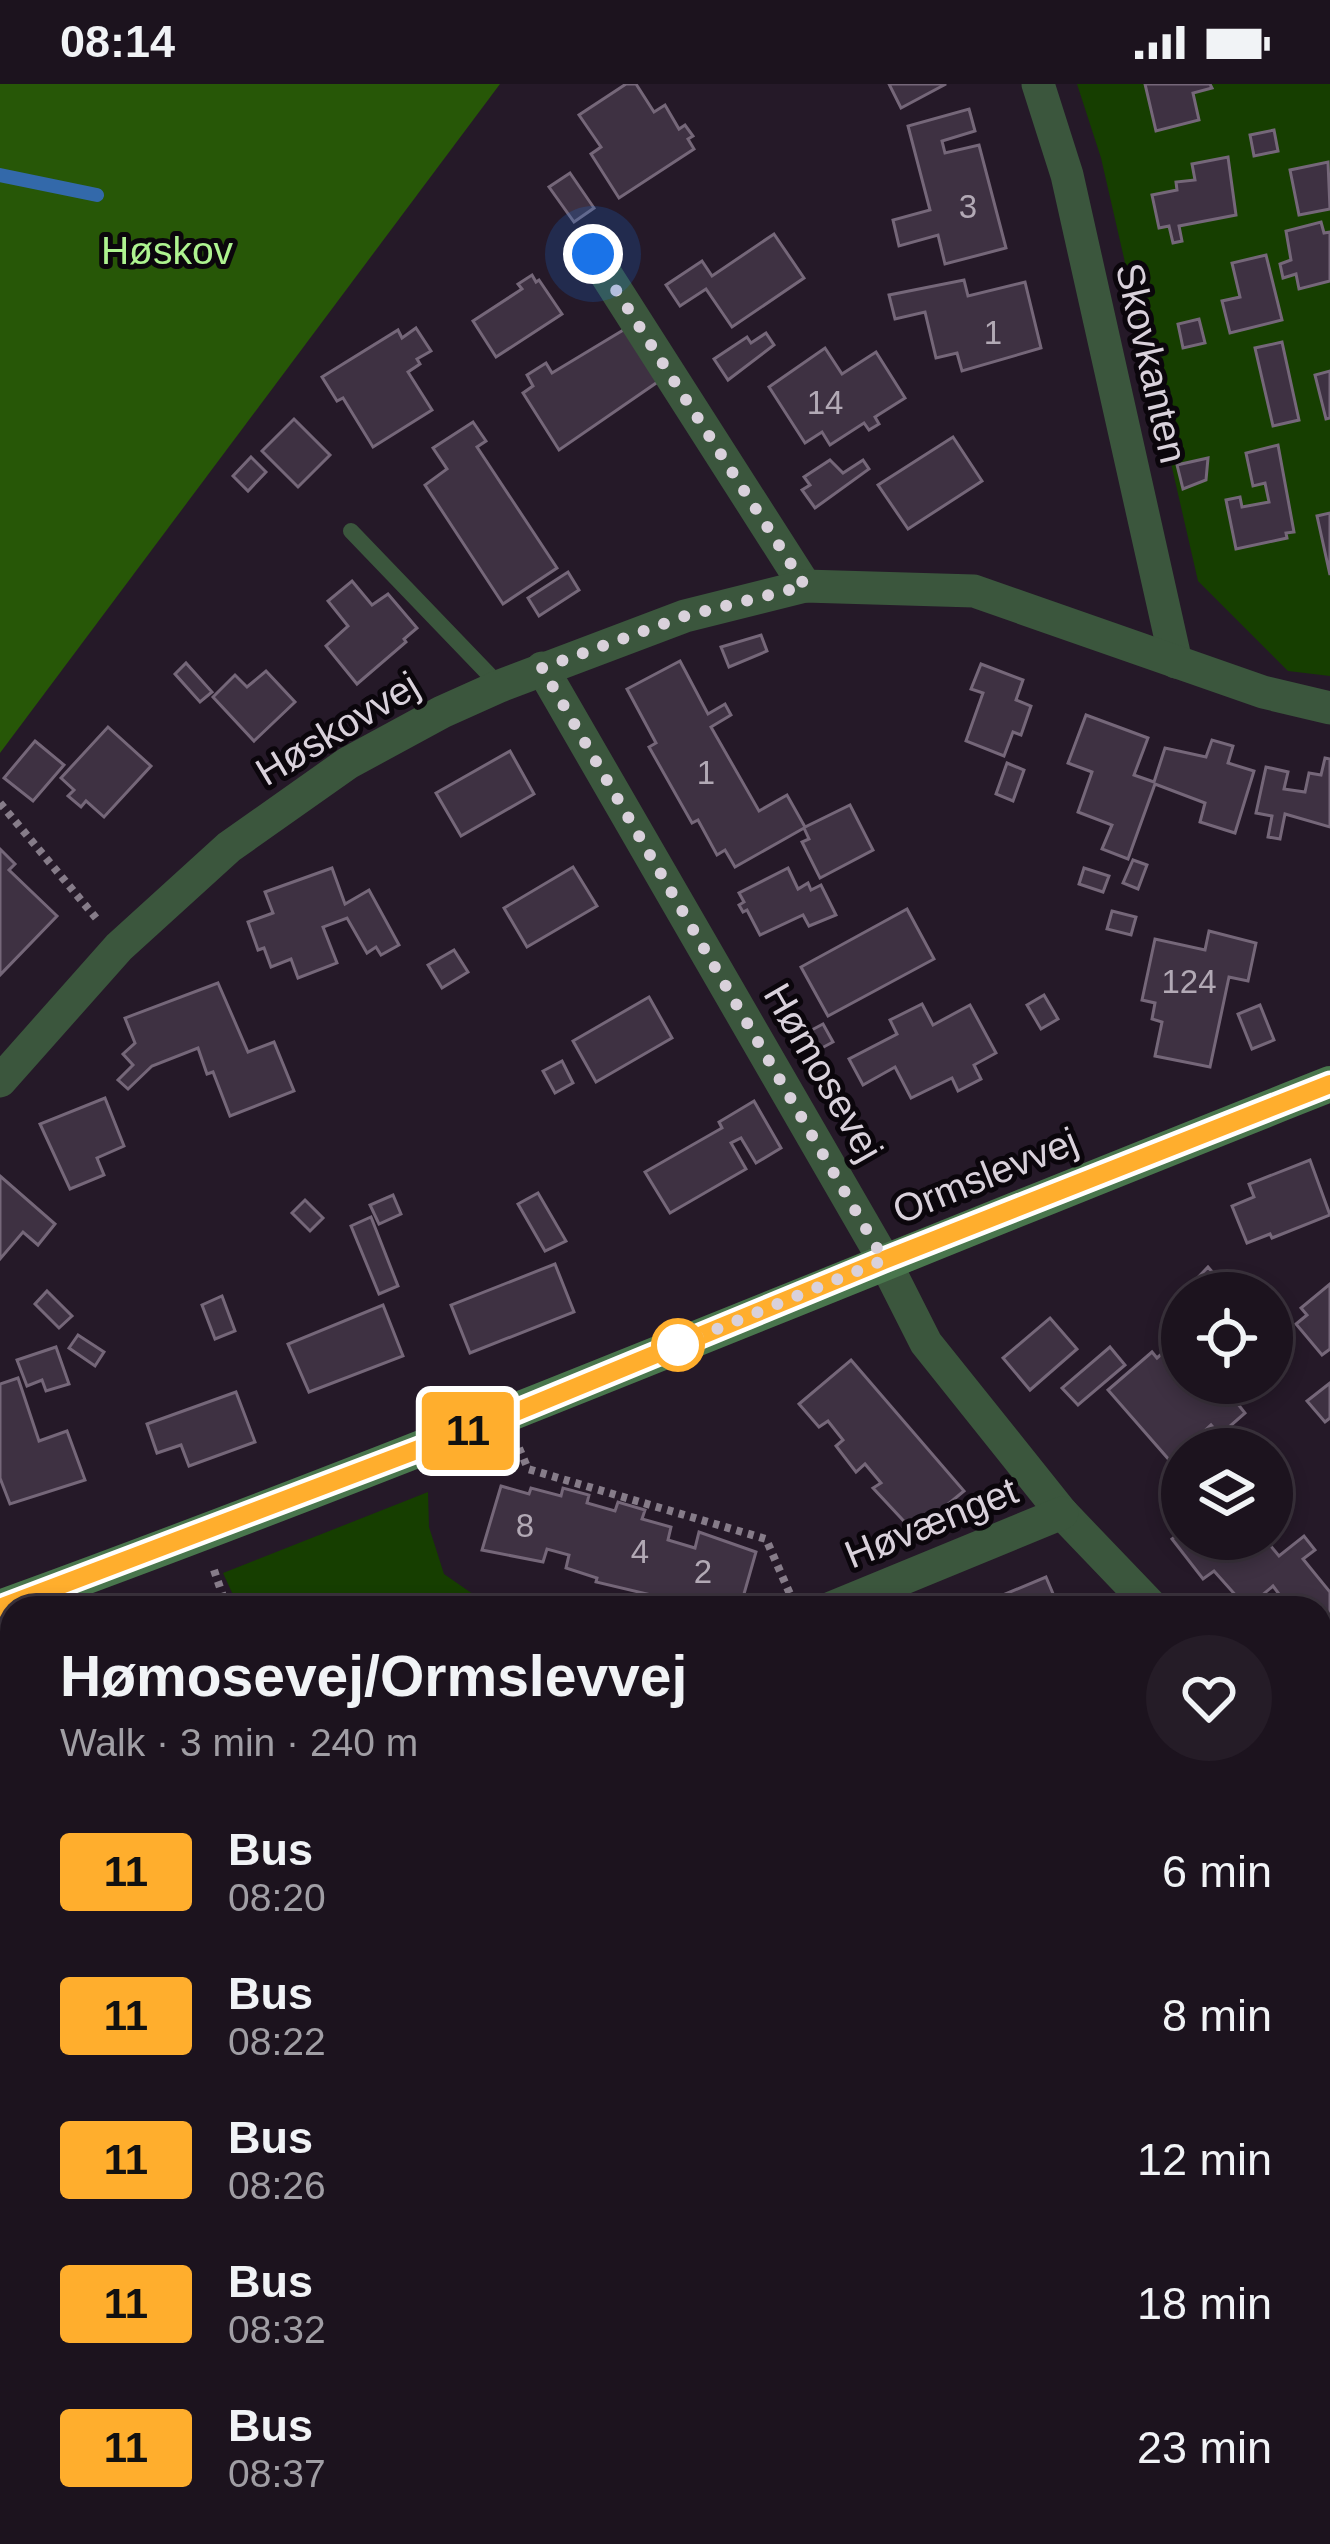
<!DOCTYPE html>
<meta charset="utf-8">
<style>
body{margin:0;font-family:Helvetica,sans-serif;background:#251c27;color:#f1f3f6;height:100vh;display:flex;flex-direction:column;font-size:45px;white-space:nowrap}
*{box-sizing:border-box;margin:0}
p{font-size:39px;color:#a09ea4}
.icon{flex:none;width:66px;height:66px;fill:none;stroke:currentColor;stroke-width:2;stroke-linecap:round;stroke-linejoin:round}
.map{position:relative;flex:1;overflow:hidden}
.panel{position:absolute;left:0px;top:1512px;width:1332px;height:948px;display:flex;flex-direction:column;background:#1c131e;border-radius:36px 36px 0 0;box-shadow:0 6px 18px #0003,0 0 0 3px #3a323c}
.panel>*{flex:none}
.badge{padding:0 24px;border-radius:9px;font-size:42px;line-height:78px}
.tools{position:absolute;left:1161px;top:1188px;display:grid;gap:24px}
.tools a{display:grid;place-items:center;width:132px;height:132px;border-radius:50%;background:#1c131e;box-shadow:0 6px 18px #0003,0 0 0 3px #3a323c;font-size:60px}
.you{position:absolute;width:60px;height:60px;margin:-30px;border:9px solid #fff;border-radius:50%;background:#1a73e8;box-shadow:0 0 0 18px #1a73e833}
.map>.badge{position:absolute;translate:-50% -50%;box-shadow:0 0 0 6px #fff}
.round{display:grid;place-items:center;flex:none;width:126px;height:126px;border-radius:63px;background:#251c27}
.summary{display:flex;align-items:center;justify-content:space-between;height:204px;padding:0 60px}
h1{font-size:57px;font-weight:800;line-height:90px}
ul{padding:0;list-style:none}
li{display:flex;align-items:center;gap:36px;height:144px;padding:0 60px}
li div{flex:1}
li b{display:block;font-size:45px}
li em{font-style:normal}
li .badge{min-width:132px;font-weight:700;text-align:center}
.status{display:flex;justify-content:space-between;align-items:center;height:84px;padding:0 60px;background:#1c131e;direction:ltr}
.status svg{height:33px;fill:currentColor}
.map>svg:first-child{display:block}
.green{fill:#163e00}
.forest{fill:#275707}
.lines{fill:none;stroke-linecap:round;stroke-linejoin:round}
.stream{stroke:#3369aa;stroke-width:14}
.building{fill:#3e3142;stroke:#756779;stroke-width:3}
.path{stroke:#867c89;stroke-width:8;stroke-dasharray:6 6;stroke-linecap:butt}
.lane{stroke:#3b563d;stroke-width:16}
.street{stroke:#3b563d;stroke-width:33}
.secondary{stroke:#49764d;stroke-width:36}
.line-casing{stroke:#fff;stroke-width:27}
.line{stroke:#ffae2d;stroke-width:18}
.walk{stroke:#d9d1db;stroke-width:12;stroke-dasharray:0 21.6}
.stop-dot{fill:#fff;stroke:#ffae2d;stroke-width:6}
.labels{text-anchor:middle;stroke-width:10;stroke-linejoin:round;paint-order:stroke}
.number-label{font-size:33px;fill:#b2a9b5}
.park-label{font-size:39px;fill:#aef390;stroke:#0b060c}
.street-label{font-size:39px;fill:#d9d1db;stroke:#0b060c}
</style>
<div class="status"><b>08:14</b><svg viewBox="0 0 49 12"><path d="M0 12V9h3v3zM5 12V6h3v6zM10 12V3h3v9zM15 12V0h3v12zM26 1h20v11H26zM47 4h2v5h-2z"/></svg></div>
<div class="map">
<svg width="1330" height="2460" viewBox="0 0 1330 2460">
<rect width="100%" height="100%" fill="#251928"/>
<g class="green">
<path d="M1077,0H1330V592L1288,587L1198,497L1101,74Z"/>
<path d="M428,1408L429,1443L444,1490L493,1524H239L223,1489Z"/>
<path d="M12,1757V2256L0,2259V1763Z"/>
<path d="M1330,2388V2460H1163L1191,2448H1320V2392Z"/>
<path d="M20,2448H424L468,2460H22Z"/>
</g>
<path class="forest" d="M0,0H500L0,669Z"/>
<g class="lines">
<g class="stream">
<path d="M0,91L97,111"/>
<path d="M1320,2422L1330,2419"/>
<path d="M123,2457L132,2460"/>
<path d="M1231,2460L1259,2448"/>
</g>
</g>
<g class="building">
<path d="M626,0H636L654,28L665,21L679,45L685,41L693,52L688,55L694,65L619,114L591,70L601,63L579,31Z"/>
<path d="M889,0H946L901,24Z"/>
<path d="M1145,0H1210L1212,4L1193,9L1199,36L1156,47Z"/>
<path d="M969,25L975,47L942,57L945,69L979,61L1006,164L945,180L938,151L899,162L893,136L930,126L908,42Z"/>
<path d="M1274,46L1278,67L1254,72L1250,51Z"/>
<path d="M1228,73L1236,131L1179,142L1182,157L1173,159L1169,142L1159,144L1152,111L1177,106L1176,98L1195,96L1192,80Z"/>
<path d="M1328,78L1330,125L1299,131L1290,86Z"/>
<path d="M570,89L594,124L574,138L549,103Z"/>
<path d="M1321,138L1324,149L1330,148V197L1299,205L1296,190L1283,194L1280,180L1291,176L1286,147Z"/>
<path d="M774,150L804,194L732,243L706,205L680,222L666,201L702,177L712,192Z"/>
<path d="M1266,171L1282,236L1230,249L1222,217L1240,213L1232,179Z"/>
<path d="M532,191L536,198L539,196L562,230L496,273L473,237L522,205L518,200Z"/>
<path d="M964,196L968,212L1025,198L1041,264L962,287L957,269L936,274L925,228L895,235L889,211Z"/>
<path d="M1199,235L1205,259L1183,264L1178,240Z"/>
<path d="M416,244L431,267L417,275L420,280L408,288L432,326L373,363L343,314L337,317L322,293L398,246L402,254Z"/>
<path d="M625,245L659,297L559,366L523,309L533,302L527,291L546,279L552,289Z"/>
<path d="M766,249L774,261L728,296L714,275L747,253L751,259Z"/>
<path d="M1282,258L1299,336L1273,342L1255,264Z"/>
<path d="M825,264L842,290L876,268L905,314L875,333L879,340L869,346L864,339L830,361L822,348L805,359L769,303Z"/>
<path d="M1330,287V334L1326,335L1315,291Z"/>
<path d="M294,335L330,371L298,403L262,367Z"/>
<path d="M473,338L486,357L477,363L557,484L503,520L425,401L447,385L433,364Z"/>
<path d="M953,353L982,397L908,445L878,401Z"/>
<path d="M1278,361L1294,448L1286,449L1287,454L1236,465L1226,416L1240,413L1242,423L1269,418L1265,399L1253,402L1246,369Z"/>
<path d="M251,373L266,388L248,407L233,392Z"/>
<path d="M1208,374L1206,396L1183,405L1177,381Z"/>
<path d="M830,376L843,389L863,376L869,385L815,424L802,406L810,401L804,393Z"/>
<path d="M1330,429V491L1317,432Z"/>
<path d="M568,488L579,506L539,532L528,514Z"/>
<path d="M352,497L372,521L388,510L417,544L404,555L406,558L357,600L326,562L348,542L328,517Z"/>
<path d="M761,551L767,567L729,583L721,563Z"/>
<path d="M680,577L708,630L725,620L731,631L711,643L759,727L787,711L805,743L850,721L873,766L820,794L802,758L809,755L804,744L735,783L725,766L717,771L698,736L692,739L649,663L656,659L627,605Z"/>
<path d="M186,579L212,608L200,618L175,590Z"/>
<path d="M981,580L1023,596L1016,616L1031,622L1021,651L1013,648L1004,672L966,657L983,609L971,605Z"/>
<path d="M266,587L295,618L254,657L213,613L235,591L247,603Z"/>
<path d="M1086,631L1148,654L1134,691L1154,698L1165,664L1206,673L1212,656L1233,662L1228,679L1254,687L1235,749L1200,738L1205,719L1155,700L1128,775L1102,765L1112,741L1078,728L1092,688L1068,679Z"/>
<path d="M108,643L151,682L104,733L86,717L81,723L68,712L74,706L61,694Z"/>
<path d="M35,657L64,681L33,717L4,694Z"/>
<path d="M510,667L534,710L461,752L436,709Z"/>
<path d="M1325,674L1330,675V743L1285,730L1280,755L1268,753L1272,732L1256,729L1266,683L1288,688L1284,705L1305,708L1309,689L1321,691Z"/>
<path d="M1007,679L1024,686L1013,717L996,710Z"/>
<path d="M0,765L15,780L9,786L57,832L0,891Z"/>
<path d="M1133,776L1147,781L1138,805L1123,799Z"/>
<path d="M573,783L597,822L527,863L504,824Z"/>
<path d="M332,784L345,820L369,806L399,861L381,871L376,863L367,869L347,834L323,843L337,879L298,894L291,875L271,883L264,864L258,866L248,838L273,829L265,808Z"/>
<path d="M788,784L798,805L808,799L811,806L821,801L836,831L809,842L803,831L760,851L747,826L743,828L739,821L744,818L739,809Z"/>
<path d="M1084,784L1109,792L1103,808L1079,800Z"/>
<path d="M907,825L934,875L828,932L801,883Z"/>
<path d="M1112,827L1136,833L1131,851L1107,845Z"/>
<path d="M1209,847L1256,859L1248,897L1229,893L1210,983L1155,972L1162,938L1152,935L1155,919L1142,916L1155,855L1205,866Z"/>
<path d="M454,866L468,888L442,904L428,881Z"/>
<path d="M218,899L248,968L274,958L294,1007L230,1032L213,988L207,990L198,964L152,982L128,1005L118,996L133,981L123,970L135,959L125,934Z"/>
<path d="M1044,911L1058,935L1041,945L1027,921Z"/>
<path d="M649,913L672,954L596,998L573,957Z"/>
<path d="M922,920L933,941L970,921L996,969L974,981L981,995L958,1007L952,994L911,1014L895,983L863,1001L849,975L897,950L890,936Z"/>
<path d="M1260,921L1274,956L1252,965L1238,930Z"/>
<path d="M823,940L833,958L803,974L793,956Z"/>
<path d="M562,977L573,999L555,1009L543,987Z"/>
<path d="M105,1014L124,1062L97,1074L104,1091L70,1105L40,1040Z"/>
<path d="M754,1017L781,1064L756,1079L741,1054L731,1059L746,1085L670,1129L645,1088L722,1044L719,1038Z"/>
<path d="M1310,1076L1330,1131L1272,1154L1270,1150L1247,1159L1232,1122L1254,1113L1249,1100Z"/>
<path d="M0,1092L55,1140L38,1161L23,1148L0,1175Z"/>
<path d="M538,1109L566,1157L545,1167L518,1120Z"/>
<path d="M393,1111L401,1130L379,1140L370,1121Z"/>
<path d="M305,1116L323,1134L310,1147L292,1129Z"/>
<path d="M371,1133L398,1202L379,1210L351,1142Z"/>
<path d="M555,1180L574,1228L470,1269L451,1221Z"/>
<path d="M1208,1183L1222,1199L1211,1209H1183Z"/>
<path d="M1330,1200V1265L1322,1271L1296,1240L1307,1231L1301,1224Z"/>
<path d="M47,1207L72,1232L59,1244L35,1220Z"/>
<path d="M222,1212L235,1247L215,1255L202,1221Z"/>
<path d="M383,1221L403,1272L309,1308L288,1260Z"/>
<path d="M1050,1234L1077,1265L1030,1306L1003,1274Z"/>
<path d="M78,1251L104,1268L95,1282L69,1264Z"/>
<path d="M1182,1252V1299H1260L1237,1319L1245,1329L1220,1351L1211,1341L1171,1378L1108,1306L1152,1268L1157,1274Z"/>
<path d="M56,1263L69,1300L46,1307L42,1296L27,1302L17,1276Z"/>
<path d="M1110,1263L1125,1281L1078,1321L1062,1304Z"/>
<path d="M851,1276L964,1407L914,1448L873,1404L881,1399L865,1380L856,1388L836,1362L843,1356L828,1337L819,1343L799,1320Z"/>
<path d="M18,1294L39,1357L67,1347L85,1396L10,1420L0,1394V1300Z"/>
<path d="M1330,1299V1334L1325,1338L1307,1317Z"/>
<path d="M236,1308L255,1358L189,1382L181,1361L157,1369L147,1340Z"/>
<path d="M501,1402L529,1410L531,1404L561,1412L563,1404L589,1411L587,1419L615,1427L618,1418L645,1426L642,1435L671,1443L668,1456L695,1464L699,1448L756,1468L740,1524H706L596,1498L597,1494L566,1484L569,1471L547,1465L543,1478L482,1466Z"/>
<path d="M1182,1447V1455H1238L1244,1464L1256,1455H1265L1279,1472L1304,1452L1315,1466L1303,1475L1330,1508V1532L1320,1540V1524H1262L1279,1510L1273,1502L1247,1524L1214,1487L1203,1495L1172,1455Z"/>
<path d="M1046,1493L1059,1524H972Z"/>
<path d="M1,1600L6,1613L12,1611V1669L0,1673Z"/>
<path d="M1325,1889L1330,1895V1949L1320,1954V1891Z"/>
<path d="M1330,2220V2305L1320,2309V2224Z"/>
</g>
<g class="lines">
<g class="path">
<path d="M0,719L96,834"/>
<path d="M519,1364L528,1385L766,1455L793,1517"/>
<path d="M214,1486L227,1524"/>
<path d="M0,2266L12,2262"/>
</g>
<path class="lane" d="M351,447L500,602"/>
<g class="street">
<path d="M1038,0L1067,91L1176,578"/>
<path d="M593,170L805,502"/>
<path d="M542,584L884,1176L926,1259L1062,1429L1153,1524"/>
<path d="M0,997L119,863L229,763L348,679L442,628L500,602L685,532L805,502L974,507L1263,608L1330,624"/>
<path d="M831,1524L1062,1429"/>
<path d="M1320,1619L1330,1610"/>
<path d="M1320,1706L1330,1719"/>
<path d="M1320,2180L1330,2176"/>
</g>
<path class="secondary" d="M0,1524C448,1361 887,1175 1330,1000"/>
</g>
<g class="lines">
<g class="line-casing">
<path id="line" d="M0,1524L506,1332L884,1176L1330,1000"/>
</g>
<use href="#line" class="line"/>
<path class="walk" d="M593,170L805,502L685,532L542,584L884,1176L678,1261"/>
</g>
<circle class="stop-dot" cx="678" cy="1261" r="24"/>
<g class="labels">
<g class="number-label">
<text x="968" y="134">3</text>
<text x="993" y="260">1</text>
<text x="825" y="330">14</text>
<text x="706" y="700">1</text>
<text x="1189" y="909">124</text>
<text x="525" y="1453">8</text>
<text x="640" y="1479">4</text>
<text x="703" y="1499">2</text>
</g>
<g class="park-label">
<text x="167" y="180">Høskov</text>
</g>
<g class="street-label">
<text transform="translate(1152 279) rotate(77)" y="14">Skovkanten</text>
<text transform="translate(337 644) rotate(-31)" y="14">Høskovvej</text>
<text transform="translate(824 988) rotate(60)" y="14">Hømosevej</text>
<text transform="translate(985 1091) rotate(-22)" y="14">Ormslevvej</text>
<text transform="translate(931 1438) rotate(-22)" y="14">Høvænget</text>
</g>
</g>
</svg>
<div class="tools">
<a><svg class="icon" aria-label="locate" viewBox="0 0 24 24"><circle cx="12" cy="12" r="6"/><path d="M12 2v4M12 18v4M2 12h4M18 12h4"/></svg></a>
<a><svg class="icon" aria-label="layers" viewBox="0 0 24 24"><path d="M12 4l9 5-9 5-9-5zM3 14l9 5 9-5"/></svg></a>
</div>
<div class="you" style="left:593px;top:170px"></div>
<b class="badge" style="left:468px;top:1347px;background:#ffae2d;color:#111">11</b>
<section class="panel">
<div class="summary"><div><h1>Hømosevej/Ormslevvej</h1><p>Walk · 3 min · 240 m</p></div><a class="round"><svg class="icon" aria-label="heart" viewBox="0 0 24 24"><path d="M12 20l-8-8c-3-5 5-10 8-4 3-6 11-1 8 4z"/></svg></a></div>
<ul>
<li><span class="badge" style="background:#ffae2d;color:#111">11</span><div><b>Bus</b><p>08:20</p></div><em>6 min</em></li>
<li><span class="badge" style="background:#ffae2d;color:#111">11</span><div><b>Bus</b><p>08:22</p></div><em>8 min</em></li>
<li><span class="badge" style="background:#ffae2d;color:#111">11</span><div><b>Bus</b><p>08:26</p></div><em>12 min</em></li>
<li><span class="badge" style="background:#ffae2d;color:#111">11</span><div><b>Bus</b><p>08:32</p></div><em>18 min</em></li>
<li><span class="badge" style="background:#ffae2d;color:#111">11</span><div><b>Bus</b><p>08:37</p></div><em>23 min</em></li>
</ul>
</section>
</div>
